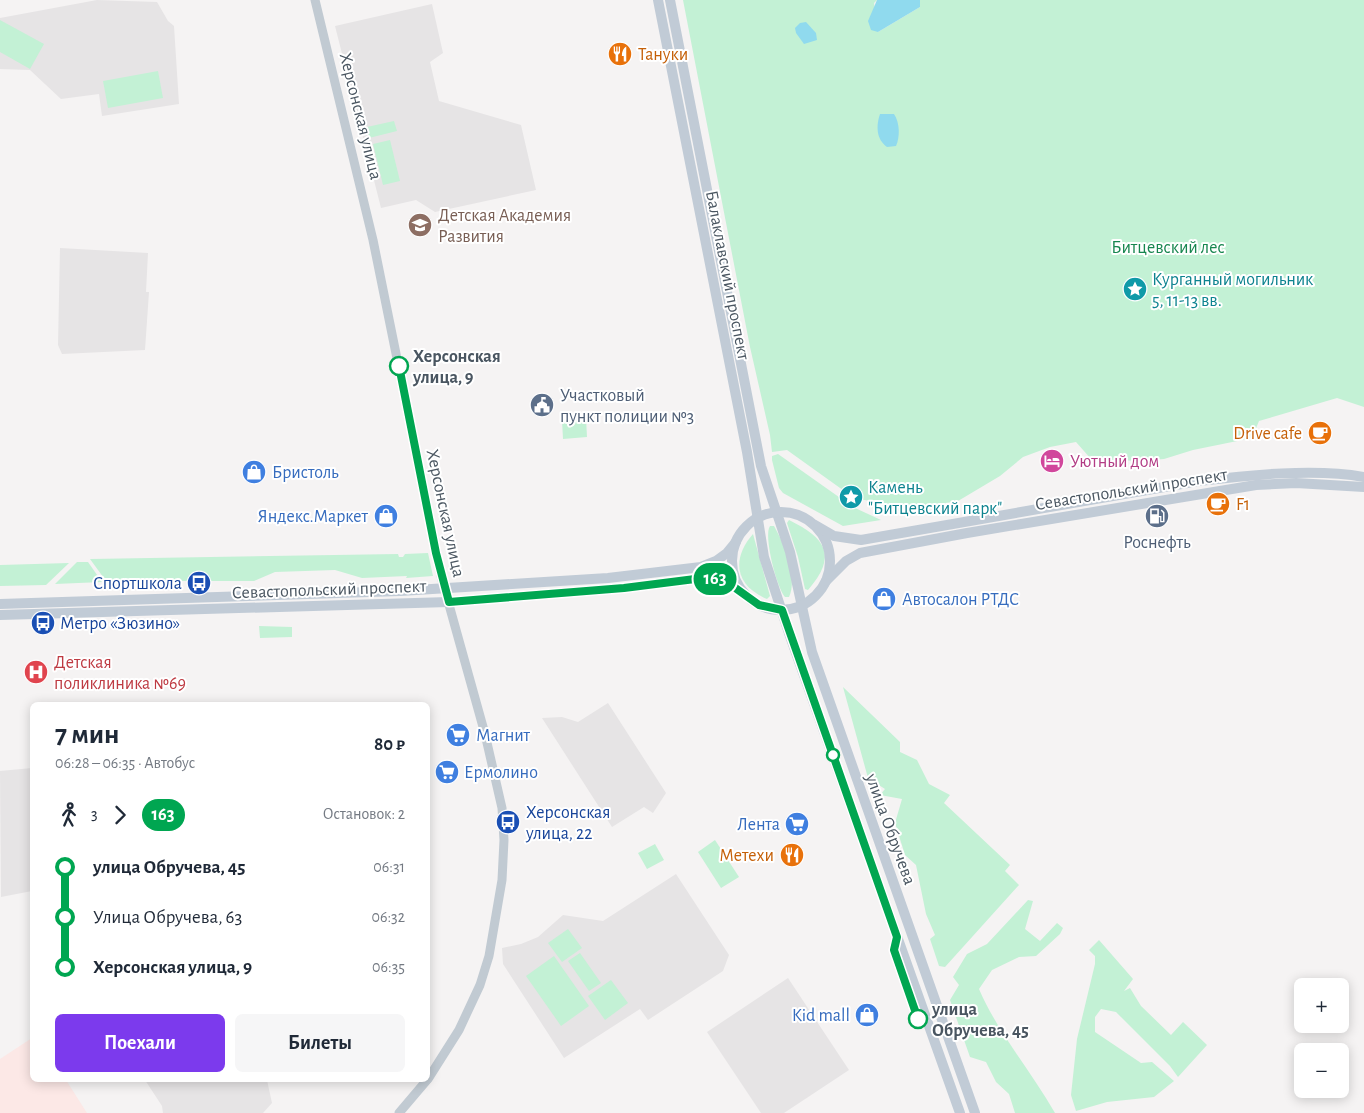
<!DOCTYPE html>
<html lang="ru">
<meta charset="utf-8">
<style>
body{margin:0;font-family:"Alegreya Sans",sans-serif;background:#f6f6f7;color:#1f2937;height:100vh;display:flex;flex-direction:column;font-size:19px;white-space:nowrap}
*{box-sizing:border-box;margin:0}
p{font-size:16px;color:#747a83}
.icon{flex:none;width:28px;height:28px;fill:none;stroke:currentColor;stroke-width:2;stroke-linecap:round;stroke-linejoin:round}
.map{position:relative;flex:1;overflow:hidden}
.drawer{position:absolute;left:30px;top:702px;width:400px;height:380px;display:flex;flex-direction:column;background:#fff;border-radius:8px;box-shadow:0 2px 12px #0003}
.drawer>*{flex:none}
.badge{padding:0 10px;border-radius:16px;font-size:18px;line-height:32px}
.controls{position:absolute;left:1294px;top:978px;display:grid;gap:10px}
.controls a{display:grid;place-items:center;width:55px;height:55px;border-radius:8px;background:#fff;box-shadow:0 2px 12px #0003;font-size:25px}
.map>.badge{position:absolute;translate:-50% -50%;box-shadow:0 0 0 2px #fff}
.legs{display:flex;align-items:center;gap:8px;height:55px;padding:0 25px;font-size:16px}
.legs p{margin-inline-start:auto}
.summary{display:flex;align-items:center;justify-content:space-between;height:85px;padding:0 25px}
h1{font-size:28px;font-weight:700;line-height:38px}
.action{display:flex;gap:10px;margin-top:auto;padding:10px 25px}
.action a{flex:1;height:58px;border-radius:8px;background:#7c3aed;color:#fff;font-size:20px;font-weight:700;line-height:58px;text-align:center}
.action a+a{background:#f6f6f7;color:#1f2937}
ul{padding:0 25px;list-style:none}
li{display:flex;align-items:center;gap:18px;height:50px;font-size:19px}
li i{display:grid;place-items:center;width:8px;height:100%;margin:0 6px;background:currentColor}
li i::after{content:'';width:12px;height:12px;margin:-6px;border:4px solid;border-radius:50%;background:#fff}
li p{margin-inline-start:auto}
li:first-child i{background:linear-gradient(#0000 50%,currentColor 0)}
li:last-child i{background:linear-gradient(currentColor 50%,#0000 0)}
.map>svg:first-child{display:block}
.education{fill:#e6e4e5}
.medical{fill:#fce8e6}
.green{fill:#c3f1d5}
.water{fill:#90daee}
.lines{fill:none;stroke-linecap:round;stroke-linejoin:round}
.tertiary{stroke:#c1cad2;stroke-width:9}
.secondary{stroke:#c1cbd6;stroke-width:10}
.line-1-casing{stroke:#fff;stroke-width:11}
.line-1{stroke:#00a651;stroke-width:8}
.stop-1-dot{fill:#fff;stroke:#00a651;stroke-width:2.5}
.labels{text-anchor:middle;stroke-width:4;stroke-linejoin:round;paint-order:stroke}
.food-label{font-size:18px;fill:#c56008;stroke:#fff;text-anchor:start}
.street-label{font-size:18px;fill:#4a5661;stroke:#fff}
.education-label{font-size:18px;fill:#785e54;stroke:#fff;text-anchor:start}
.park-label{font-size:18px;fill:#17864f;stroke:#fff}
.culture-label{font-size:18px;fill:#0d838f;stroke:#fff;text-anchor:start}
.stop-label{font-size:18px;font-weight:bold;fill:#4a5661;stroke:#fff;text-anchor:start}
.service-label{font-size:18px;fill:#4e5e75;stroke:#fff;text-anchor:start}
.hotel-label{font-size:18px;fill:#b23c85;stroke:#fff;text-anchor:start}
.shop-label{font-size:18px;fill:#366cbe;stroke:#fff;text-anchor:start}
.transit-label{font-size:18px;fill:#164399;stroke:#fff;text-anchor:start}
.health-label{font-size:18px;fill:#be3a42;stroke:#fff;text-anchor:start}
</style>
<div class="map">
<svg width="1364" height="1113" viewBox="0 0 1364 1113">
<rect width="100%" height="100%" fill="#f5f3f3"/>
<g class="education">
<path d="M97,0L157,2L168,21L174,26L179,104L102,116L99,94L61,99L30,70L0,69V18Z"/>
<path d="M432,4L443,53L430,62L439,101L521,125L536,190L435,212L416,200L381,208L335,26Z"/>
<path d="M60,248L148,253L146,292H149L145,350L62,354L58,345Z"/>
<path d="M608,703L666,793L653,813L644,807L612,827L542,718L562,717L578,722Z"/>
<path d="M32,768V891L1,897L0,771Z"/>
<path d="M676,874L729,955L723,971L648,1020L640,1009L564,1058L503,964L502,948L521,944L538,937L563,915L603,921Z"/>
<path d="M788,978L849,1070L784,1113H761L707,1032Z"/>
<path d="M145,1080H267L272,1103L263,1113H163L162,1106Z"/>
</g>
<path class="medical" d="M32,1038V1080H66L87,1113H0V1059Z"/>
<g class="green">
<path d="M683,0H877L874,3L878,32L920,7V0H1364V407L1337,398L1259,421L1252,438L1193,450L1164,459L1139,461L1091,459L1076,442L1050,447L1023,457L1000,476L958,501L890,512L886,504L854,498L787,450L772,452L770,435L750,347Z"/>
<path d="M0,20L44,44L30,69L0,52Z"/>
<path d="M158,71L163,98L108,108L103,81Z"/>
<path d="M394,121L397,131L369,138L367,127Z"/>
<path d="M390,140L400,181L383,185L373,144Z"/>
<path d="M586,418L587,437L563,439L562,420Z"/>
<path d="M778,454L853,507L881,520L843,526L783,493L779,488L772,460V456Z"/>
<path d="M789,520C826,538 838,556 808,590L805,589L798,557L787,523Z"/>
<path d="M770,526H774C784,543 798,578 789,597H785C777,589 763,535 770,526Z"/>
<path d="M753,534L770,596L767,599C735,586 731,559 753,534Z"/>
<path d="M428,553L433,576L406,578L407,576L362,578L335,570L275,572L254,581H106L90,559L398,554L399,557H403L405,554Z"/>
<path d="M77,562H88L102,582L55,584Z"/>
<path d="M69,563L46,585L0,586V565Z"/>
<path d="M259,626L292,627V637L260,638Z"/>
<path d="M843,687L900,742V752L917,760L929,784L950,795L944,803L1010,865L1005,871L1019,885L945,967L939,966L930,939L935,935L926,914L916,865L905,855L895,823L902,799L880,795L885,789L868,778Z"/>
<path d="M715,840L739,877L721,888L698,852Z"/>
<path d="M655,844L664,860L647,869L638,853Z"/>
<path d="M1028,900L1033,901L1025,929L1040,941L1057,923L1063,928L1060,934L1036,956L1019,957L992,970L979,989C998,1033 1031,1071 1055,1113H1015L1009,1094L996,1082L986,1062L970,1057L950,1000L959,985L953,977L967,954L987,944Z"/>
<path d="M568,929L582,948L562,962L548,943Z"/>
<path d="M1099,940L1133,979L1124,991L1130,988L1141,1006L1171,1035L1183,1022L1207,1045L1178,1077L1170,1066L1116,1012L1101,1009L1095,1017V1032L1141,1063L1152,1062L1174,1081L1154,1097L1107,1102L1076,1111L1071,1095L1077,1039L1095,964V956L1089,950Z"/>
<path d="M580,953L601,983L589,991L568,961Z"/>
<path d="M554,956L589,1006L561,1026L526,976Z"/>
<path d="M611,980L628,1003L605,1020L588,996Z"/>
</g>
<g class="water">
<path d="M877,0H920V7L878,32L871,30L868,21Z"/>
<path d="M806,22L816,33L817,40L804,44L796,33L795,28L800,23Z"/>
<path d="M880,114H894C900,123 900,137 896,146L887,147C876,139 876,126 880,114Z"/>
</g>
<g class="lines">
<g class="tertiary">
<path d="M315,0L373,240L441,576L485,734L502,808L504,840L502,880L489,956L480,985L459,1030L428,1079"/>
<path d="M399,1113L427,1080"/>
</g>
<g class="secondary">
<path d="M658,0L747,452L764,557L789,633L960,1113"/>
<path d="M670,0L761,466L790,552L812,652L975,1113"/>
<circle cx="781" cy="561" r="49"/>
<path d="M815,525L834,536L861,540L1199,481C1249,475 1315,468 1364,477"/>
<path d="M826,581L846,561L860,553L967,533L1256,485L1296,483L1364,487"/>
<path d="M0,604L400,591L608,578L701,567L716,561L727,553L736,542"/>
<path d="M0,615L449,602L624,588L703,578L727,582L745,594"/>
</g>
</g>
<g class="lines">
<g class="line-1-casing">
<path id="line-1" d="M399,366L436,553L449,602L624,588L703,578L727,582L759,605L782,610L897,937L894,950L918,1019"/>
</g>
<use href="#line-1" class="line-1"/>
</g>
<defs>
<g id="restaurant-disc" transform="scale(1.25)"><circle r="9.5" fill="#e8710a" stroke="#fff"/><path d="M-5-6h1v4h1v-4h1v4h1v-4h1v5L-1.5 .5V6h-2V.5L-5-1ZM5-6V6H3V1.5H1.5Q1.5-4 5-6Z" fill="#fff"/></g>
<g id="school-disc" transform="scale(1.25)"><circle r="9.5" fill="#8d6e63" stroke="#fff"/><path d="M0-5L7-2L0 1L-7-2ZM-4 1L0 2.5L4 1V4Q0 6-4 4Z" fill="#fff"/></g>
<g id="sight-disc" transform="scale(1.25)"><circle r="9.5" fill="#0f9aa8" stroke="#fff"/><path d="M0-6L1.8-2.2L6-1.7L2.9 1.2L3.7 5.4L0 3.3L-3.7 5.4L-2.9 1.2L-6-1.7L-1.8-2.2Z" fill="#fff"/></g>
<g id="civic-disc" transform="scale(1.25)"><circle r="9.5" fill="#5c6f8a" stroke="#fff"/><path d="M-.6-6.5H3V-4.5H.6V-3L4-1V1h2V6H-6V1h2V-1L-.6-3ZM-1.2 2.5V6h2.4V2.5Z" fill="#fff"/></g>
<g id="cafe-disc" transform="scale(1.25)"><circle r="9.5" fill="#e8710a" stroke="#fff"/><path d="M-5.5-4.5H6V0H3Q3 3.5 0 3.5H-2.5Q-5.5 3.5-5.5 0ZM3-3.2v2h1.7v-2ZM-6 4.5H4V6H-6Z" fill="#fff"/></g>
<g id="hotel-disc" transform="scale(1.25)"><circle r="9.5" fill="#d1479c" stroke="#fff"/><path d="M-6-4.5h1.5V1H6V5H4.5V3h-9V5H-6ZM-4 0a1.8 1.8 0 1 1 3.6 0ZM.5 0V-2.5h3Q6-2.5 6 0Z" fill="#fff"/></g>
<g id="shop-disc" transform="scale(1.25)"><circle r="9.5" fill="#3f7fe0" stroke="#fff"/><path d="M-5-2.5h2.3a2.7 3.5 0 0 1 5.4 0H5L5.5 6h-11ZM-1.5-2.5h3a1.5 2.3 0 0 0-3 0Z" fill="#fff"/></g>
<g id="fuel-disc" transform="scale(1.25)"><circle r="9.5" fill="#5c6f8a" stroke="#fff"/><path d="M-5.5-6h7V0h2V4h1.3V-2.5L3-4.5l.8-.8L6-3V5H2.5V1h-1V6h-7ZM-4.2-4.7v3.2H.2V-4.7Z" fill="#fff"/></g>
<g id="bus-disc" transform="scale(1.25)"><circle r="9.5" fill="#1a4fb4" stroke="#fff"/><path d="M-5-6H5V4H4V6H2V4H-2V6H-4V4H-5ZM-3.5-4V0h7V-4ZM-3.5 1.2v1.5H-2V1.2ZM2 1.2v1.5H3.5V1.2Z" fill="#fff"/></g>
<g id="hospital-disc" transform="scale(1.25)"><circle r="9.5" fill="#e0444e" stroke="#fff"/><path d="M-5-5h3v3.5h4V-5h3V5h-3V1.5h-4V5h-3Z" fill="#fff"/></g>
<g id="supermarket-disc" transform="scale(1.25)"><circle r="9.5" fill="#3f7fe0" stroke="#fff"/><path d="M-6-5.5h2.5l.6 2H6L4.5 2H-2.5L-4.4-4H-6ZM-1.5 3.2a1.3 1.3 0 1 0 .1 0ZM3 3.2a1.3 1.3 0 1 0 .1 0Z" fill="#fff"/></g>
</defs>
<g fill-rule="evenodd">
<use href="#restaurant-disc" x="620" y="54"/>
<use href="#school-disc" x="420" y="225"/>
<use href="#sight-disc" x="1135" y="289"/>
<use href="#civic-disc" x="542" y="405"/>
<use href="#cafe-disc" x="1320" y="433"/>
<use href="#hotel-disc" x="1052" y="461"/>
<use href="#shop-disc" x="254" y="472"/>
<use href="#sight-disc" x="851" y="497"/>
<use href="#cafe-disc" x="1218" y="504"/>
<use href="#shop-disc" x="386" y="516"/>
<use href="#fuel-disc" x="1157" y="516"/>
<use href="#bus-disc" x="199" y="583"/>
<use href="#shop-disc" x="884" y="599"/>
<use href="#bus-disc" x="43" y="623"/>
<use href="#hospital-disc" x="36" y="672"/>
<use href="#supermarket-disc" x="458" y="735"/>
<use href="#supermarket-disc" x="447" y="772"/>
<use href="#bus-disc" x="508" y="822"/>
<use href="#supermarket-disc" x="797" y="824"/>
<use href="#restaurant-disc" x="792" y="855"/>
<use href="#shop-disc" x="867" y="1015"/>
</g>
<g class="stop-1-dot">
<circle cx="399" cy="366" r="9"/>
<circle cx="833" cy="755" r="6"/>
<circle cx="918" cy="1019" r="9"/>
</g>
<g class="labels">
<g class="food-label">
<text x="638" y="60">Тануки</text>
<text x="1302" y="439" text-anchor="end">Drive cafe</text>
<text x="1236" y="510">F1</text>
<text x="774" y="861" text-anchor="end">Метехи</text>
</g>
<g class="street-label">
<text transform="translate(361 116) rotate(76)" y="6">Херсонская улица</text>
<text transform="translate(728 275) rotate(79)" y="6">Балаклавский проспект</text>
<text transform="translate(1131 489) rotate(-9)" y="6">Севастопольский проспект</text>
<text transform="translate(446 513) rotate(78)" y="6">Херсонская улица</text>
<text transform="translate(329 589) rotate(-2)" y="6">Севастопольский проспект</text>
<text transform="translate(891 829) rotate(70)" y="6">улица Обручева</text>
</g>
<g class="education-label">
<text x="438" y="221">Детская Академия<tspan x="438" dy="21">Развития</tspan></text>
</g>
<g class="park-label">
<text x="1168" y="253">Битцевский лес</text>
</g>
<g class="culture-label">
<text x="1152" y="285">Курганный могильник<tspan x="1152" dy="21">5, 11-13 вв.</tspan></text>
<text x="868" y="493">Камень<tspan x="868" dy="21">"Битцевский парк"</tspan></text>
</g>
<g class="stop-label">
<text x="413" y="362">Херсонская<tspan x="413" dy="21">улица, 9</tspan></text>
<text x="932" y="1015">улица<tspan x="932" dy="21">Обручева, 45</tspan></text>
</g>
<g class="service-label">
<text x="560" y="401">Участковый<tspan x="560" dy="21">пункт полиции №3</tspan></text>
<text x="1157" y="548" text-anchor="middle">Роснефть</text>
</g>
<g class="hotel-label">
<text x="1070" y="467">Уютный дом</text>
</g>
<g class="shop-label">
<text x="272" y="478">Бристоль</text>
<text x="368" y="522" text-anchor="end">Яндекс.Маркет</text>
<text x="902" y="605">Автосалон РТДС</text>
<text x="476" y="741">Магнит</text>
<text x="464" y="778">Ермолино</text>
<text x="780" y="830" text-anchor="end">Лента</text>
<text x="850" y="1021" text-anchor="end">Kid mall</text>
</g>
<g class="transit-label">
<text x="182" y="589" text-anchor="end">Спортшкола</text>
<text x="60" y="629">Метро «Зюзино»</text>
<text x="526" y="818">Херсонская<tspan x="526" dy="21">улица, 22</tspan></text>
</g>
<g class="health-label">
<text x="54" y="668">Детская<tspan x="54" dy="21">поликлиника №69</tspan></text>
</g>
</g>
</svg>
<div class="controls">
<a>+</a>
<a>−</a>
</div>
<b class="badge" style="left:715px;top:579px;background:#00a651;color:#fff">163</b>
<section class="drawer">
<div class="summary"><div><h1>7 мин</h1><p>06:28 – 06:35 · Автобус</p></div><b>80 ₽</b></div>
<div class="legs"><svg class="icon" aria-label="walk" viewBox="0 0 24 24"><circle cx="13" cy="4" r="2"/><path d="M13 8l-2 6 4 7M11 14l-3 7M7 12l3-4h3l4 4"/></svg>3<svg class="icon" aria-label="forward" viewBox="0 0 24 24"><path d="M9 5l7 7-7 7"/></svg><b class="badge" style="background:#00a651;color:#fff">163</b><p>Остановок: 2</p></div>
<ul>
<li><i style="color:#00a651"></i><b>улица Обручева, 45</b><p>06:31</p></li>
<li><i style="color:#00a651"></i><span>Улица Обручева, 63</span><p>06:32</p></li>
<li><i style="color:#00a651"></i><b>Херсонская улица, 9</b><p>06:35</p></li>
</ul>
<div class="action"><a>Поехали</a><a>Билеты</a></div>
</section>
</div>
